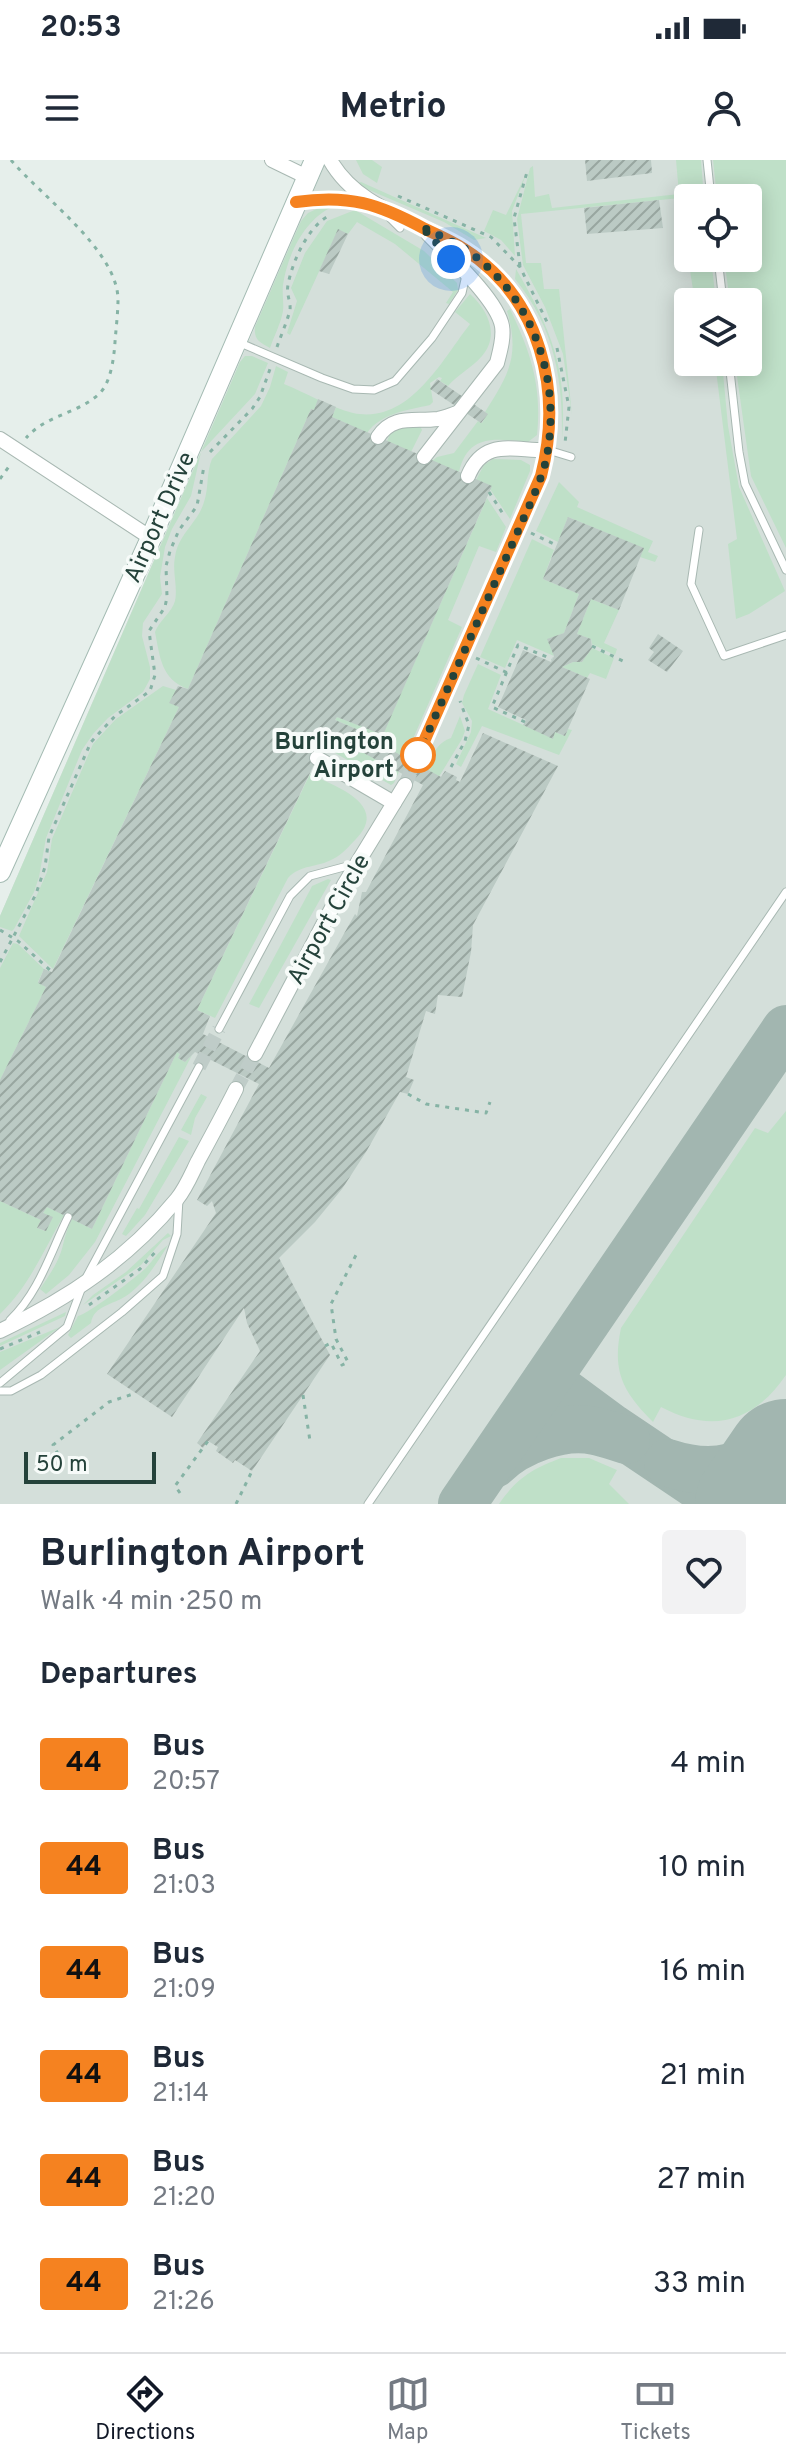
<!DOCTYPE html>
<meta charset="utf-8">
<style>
body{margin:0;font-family:Overpass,sans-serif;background:#f2f2f3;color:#1f2937;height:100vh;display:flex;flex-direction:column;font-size:30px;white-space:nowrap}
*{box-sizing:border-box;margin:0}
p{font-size:26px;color:#747a83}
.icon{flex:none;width:44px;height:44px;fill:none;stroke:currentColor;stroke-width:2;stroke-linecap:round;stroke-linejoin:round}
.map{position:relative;height:1344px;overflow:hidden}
.panel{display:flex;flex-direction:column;background:#fff;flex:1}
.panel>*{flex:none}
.badge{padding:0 16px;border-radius:6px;font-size:28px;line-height:52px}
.fabs{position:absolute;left:674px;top:24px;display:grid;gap:16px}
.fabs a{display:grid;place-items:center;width:88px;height:88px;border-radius:8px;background:#fff;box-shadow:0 4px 20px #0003;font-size:40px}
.scale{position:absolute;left:24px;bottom:20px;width:132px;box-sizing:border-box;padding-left:8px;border:4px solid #24423a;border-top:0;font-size:22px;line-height:28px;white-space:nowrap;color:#24423a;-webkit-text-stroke:6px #f7fbf9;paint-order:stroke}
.you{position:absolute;width:40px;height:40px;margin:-20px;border:6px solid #fff;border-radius:50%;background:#1a73e8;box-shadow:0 0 0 12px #1a73e833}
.map>.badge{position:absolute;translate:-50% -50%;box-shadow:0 0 0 4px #fff}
h2{padding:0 40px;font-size:30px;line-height:72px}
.round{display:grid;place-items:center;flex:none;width:84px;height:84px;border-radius:8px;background:#f2f2f3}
.overview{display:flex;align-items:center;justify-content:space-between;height:136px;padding:0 40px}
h1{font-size:38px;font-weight:700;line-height:60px}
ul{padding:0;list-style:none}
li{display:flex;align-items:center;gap:24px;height:104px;padding:0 40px}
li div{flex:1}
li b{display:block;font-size:30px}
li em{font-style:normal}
li .badge{min-width:88px;font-weight:700;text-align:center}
.status{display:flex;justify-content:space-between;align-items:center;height:56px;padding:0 40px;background:#fff;direction:ltr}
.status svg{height:22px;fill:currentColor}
header{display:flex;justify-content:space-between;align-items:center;height:104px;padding:0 40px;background:#fff;font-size:36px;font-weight:700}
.dock{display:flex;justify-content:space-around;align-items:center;height:112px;border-top:2px solid #e0e1e3;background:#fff;font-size:22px;color:#747a83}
.dock a{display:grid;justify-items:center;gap:4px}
.dock .current{color:#111827}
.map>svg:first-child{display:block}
.built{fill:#d4dfda;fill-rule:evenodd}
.green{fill:#bfe0c8}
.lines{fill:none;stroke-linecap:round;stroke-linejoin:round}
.taxiway{stroke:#a2b6b0;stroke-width:48}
.runway{stroke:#a2b6b0;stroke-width:120}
.building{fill:url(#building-hatch);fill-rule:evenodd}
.minor-tunnel{stroke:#bfccc8;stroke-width:14;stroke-dasharray:14 7;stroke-linecap:butt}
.service-casing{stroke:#a8b8b2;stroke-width:9}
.minor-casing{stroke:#a8b8b2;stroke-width:16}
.secondary-casing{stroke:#a4bbb3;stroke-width:22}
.path{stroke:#86b3a5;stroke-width:3;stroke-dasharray:4 6;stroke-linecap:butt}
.service{stroke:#fff;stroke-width:7}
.minor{stroke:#fff;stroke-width:14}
.secondary{stroke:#fff;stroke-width:20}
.line-casing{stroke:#fff;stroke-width:18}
.line{stroke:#f58220;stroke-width:12}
.walk{stroke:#24423a;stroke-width:8;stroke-dasharray:0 14.4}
.stop-dot{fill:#fff;stroke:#f58220;stroke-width:4}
.labels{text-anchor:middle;stroke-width:8;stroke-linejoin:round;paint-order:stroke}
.street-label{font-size:24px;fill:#24423a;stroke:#f7fbf9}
.stop-label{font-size:24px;font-weight:bold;fill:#24423a;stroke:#f7fbf9;text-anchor:end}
</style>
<div class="status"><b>20:53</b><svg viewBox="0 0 49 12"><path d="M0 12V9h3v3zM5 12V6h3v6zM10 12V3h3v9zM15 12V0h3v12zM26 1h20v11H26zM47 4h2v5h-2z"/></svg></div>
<header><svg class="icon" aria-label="menu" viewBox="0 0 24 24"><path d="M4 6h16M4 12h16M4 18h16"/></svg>Metrio<svg class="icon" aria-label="person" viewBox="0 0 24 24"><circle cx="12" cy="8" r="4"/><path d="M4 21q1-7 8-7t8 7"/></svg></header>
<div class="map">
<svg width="786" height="1344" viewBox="0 0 786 1344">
<defs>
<pattern id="building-hatch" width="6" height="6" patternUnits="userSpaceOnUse" patternTransform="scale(2)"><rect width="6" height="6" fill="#bbcac4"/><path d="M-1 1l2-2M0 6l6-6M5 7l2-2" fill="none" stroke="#98a6a0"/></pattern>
</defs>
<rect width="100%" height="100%" fill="#e6efeb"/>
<path class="built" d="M327,0H786V1344H0V756ZM688,38H748V98H688ZM688,142H748V202H688Z"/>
<g class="green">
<path d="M356,0H372L382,7L377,23L363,14Z"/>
<path d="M676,0H701L704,38H688V95L680,38L521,54L526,103H541L544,129H559L572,255L563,194L545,147L523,105L517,59L530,8L533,6L535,37L549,34L552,48L679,34Z"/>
<path d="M713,0H786V388L751,316L735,202H748V142H730L724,98H748V38H717Z"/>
<path d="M527,12L512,51L515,96L501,80L484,71L493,50L506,55Z"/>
<path d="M361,22L486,78L474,80L444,62L355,24Z"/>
<path d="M323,46L332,47C304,60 287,96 283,125C282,134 284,143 283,151C281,163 274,176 270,188C259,182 254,180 255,167L301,61L308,53Z"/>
<path d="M355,50L424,91L457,123L458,130L449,144L446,143L453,132L395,84L357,62L348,74L338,70L290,175L287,173L297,141L291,128L305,93L327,61Z"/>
<path d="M688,98H711L716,142H695Z"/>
<path d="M516,109C551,169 568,209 562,280C563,220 555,168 515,119Z"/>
<path d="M470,134C488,150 500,175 482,196C472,208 458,214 448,226L440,221L442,218L439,217L430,223L433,242L430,245C408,250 381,253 367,273L332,257L336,247L318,240L314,250L311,249L188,529C161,519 160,497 155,472C159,461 172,452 175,441C178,427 172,411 175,397C178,374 198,363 204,342C209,328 206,313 212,299L261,246L270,227L276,206L288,212L284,224C306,233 330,247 353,253C409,265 442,200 470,164L455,152Z"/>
<path d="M510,149C531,193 542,226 537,275L528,282C496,279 468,273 459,312L432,301L437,297L454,293L478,261L482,263L487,254L485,252C509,214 520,196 507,151Z"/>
<path d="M245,196H252L268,203L255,234L201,292L191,336L172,369L165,387L160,417L162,434L143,463L142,476L150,507V519L143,532L108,558L93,574L82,590L46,678L39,717L34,732L14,769L12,771L0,767V756L240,202Z"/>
<path d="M715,202H722L728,266L739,327L785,431L749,454L736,459L728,384L737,379Z"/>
<path d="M405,266H420L422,270L411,292L387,281L390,274Z"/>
<path d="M493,299L521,300L530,305V311L510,359L490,329L476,320L484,305Z"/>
<path d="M559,322L579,342L577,347L653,381L648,392L658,396L655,402L640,397L643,388L568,357L558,382L536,371Z"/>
<path d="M487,338L506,367L496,392L479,386L448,460L462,467L412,581L408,579L396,604L401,607L394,623L391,625L323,586L330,571L353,594L354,592L358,594L355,581L361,571L335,560L337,557L383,574Z"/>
<path d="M532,379L554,390L543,419L579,434L564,473L548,479L554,496L517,480L505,508L480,497Z"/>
<path d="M591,439L619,450L604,483L617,489L615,495L592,484L591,479L577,474Z"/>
<path d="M592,488L614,498L606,519L590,513L587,518L562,507L573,502H582Z"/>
<path d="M478,504L501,515L488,549L552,578L555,572L565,576L568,569L572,570L559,595L482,566L461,607L456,604L471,572L472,561L462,543L464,535Z"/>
<path d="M163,526L176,530L179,547L53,809L19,776L47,712L52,679L93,584L116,559Z"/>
<path d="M460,556L465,571L462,579L437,620L425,613C431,599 435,583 451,578Z"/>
<path d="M310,614C334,626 390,644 356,679C350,685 342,695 333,699C317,708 301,704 288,718L215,858L197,850Z"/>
<path d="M328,719L331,720L259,848L249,844L309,732L312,726Z"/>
<path d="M13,783L18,784L44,809L38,822L46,827L0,920V808Z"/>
<path d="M177,892L180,894L178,898L185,902L192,895L95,1082L69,1115L46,1134L40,1129C48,1117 56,1106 61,1092C65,1079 65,1073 72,1059L92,1069Z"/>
<path d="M201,934L207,937L195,958L191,975L181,970Z"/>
<path d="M786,951V1215C754,1262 712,1274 661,1247L653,1262C622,1231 612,1211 621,1168L755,968L768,973Z"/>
<path d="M179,977L189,981L145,1055L126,1076L122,1074L137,1048L139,1049Z"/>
<path d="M0,1041L41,1060L37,1068L45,1071L43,1053L47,1047L64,1055C43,1091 30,1125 0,1154Z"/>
<path d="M168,1073L171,1076L163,1080L141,1105L83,1145L93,1135L126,1112Z"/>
<path d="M168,1085C157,1103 144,1124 126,1136C113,1145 94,1145 91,1163L71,1178L68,1175L78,1156C90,1153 135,1118 146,1108C153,1100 159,1091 168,1085Z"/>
<path d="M66,1152L65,1156L0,1186V1183Z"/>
<path d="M60,1167L0,1210V1192Z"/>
<path d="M561,1298H589L617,1310L609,1324L629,1344H499C517,1318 532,1309 561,1298Z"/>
</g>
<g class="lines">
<g class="taxiway">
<path d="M547,1220L612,1268L725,1344"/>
<path d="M668,1303C717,1319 746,1307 786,1277"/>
<path d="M494,1304C517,1281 562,1264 595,1271C605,1273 616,1277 626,1280"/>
<path d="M462,1344L786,869"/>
</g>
<path class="runway" d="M755,1344L786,1299"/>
</g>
<g class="building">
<path d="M585,0H651L652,13L587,21Z"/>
<path d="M659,40L663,68L587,74L584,48Z"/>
<path d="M338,69L348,74L329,114L319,111Z"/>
<path d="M437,219L488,254L481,263L430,229Z"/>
<path d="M318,239L336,247L332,257L492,326L383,575L337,557L335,560L361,571L360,573L441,617L445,611L457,617L456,620L460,622L483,573L558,606L473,765L471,792L462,837L438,835L435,854L426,851L406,917L414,920L408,934L400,932L366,992L342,1029L315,1062L279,1098L330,1195L252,1311L235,1300L233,1303L216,1291L218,1287L208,1281L203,1288L197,1283L260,1191L247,1163L244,1148L172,1257L107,1214L216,1053L212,1041L207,1046L197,1040L259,924L195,892L185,902L178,898L180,894L177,892L92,1069L47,1047L43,1053L53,1057L46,1071L37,1068L41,1060L0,1041V920L46,827L38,823L44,809L52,812L179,547L169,543L178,526L188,529L311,249L314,250ZM330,571H332L327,581L353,595L354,592L358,594L360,591L423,625L366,732H362L357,756L355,754L269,908L203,874L210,856L197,850Z"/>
<path d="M568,357L644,388L619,450L591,439L577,474L591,479L592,488L582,502H573L562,507L590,519L565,576L555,572L553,579L523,565L526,560L498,547L523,490L551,502L554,496L547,479L564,473L579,434L543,419Z"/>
<path d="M658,474L683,491L667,512L648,500L654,492L649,488Z"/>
</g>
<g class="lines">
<g class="minor-tunnel">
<path d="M405,625L418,595"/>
<path d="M199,907L219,869"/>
<path d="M236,929L255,894"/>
</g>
<g class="service-casing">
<g id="service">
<path d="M707,0L711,38"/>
<path d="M386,54L400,68"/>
<path d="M718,98L723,142"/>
<path d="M238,182L322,218L353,229L374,230L395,221L432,178L462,133L466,115"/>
<path d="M729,202L739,292L745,324L786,410"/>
<path d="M548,290L571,297"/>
<path d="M699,370L691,424L724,496L786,475"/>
<path d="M219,869L290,736L310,716L355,704"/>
<path d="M87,1116L199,907"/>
<path d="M10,1160C39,1133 51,1091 68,1057"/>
<path d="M0,1223L67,1167L82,1127"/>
<path d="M0,1231H11L41,1215L122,1152L163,1116L177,1074L179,1039"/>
<path d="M368,1344L786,732"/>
</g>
</g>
<g class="minor-casing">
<g id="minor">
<path d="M272,0L307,17"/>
<path d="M330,0C359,51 419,59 465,89C541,141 564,231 541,316L418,595"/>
<path d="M296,42C320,39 344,37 367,43"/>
<path d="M378,277C393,254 414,262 438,259C444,258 451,255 457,253"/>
<path d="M0,279L151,378"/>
<path d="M424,297L497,203C500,191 504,178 502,166C497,139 448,95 428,74"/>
<path d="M468,316C484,277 514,291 548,290"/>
<path d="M317,598L394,643"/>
<path d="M255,894L344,725L405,625"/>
<path d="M0,1171C69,1138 128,1099 177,1039C186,1028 192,1013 198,1001C211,977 224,953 236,929"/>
</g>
</g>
<g class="secondary-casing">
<path id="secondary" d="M0,712L151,378L315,0"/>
</g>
<g class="path">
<path d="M11,0C42,37 117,90 118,139C118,153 116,168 115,182C114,197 111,223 99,234C77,254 46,255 26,278"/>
<path d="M398,36L491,77L520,107L549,166"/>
<path d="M520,106L514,58L527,12"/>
<path d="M277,187C281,175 287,162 290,150C291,142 286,134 288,125C292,102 308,66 330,55"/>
<path d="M557,188L569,247L565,283"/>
<path d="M210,292L252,249L260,237L270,209"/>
<path d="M0,319L10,305"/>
<path d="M489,332L505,357"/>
<path d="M531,373L556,385"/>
<path d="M592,486L625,502"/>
<path d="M476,498L512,515"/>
<path d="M525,562L492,547L518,485L552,499"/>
<path d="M451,607L465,581L469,565L460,541"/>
<path d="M0,770L18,781L52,812"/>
<path d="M0,802L36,734L45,707L49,677L91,582L115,556L150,531L155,515L149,471L165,447L167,437L166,406L170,391L179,370L197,346L204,306"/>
<path d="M408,934L426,944L486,953L490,942"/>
<path d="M89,1145L140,1109L157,1090"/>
<path d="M325,1186L331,1183L342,1205L348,1202L336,1179L331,1144L356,1095"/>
<path d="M0,1189L40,1172"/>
<path d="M303,1235L310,1281"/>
<path d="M63,1303L53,1285L109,1242L136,1233"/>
<path d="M180,1333L175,1326L208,1281"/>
<path d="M236,1344L252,1311"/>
</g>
<use href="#service" class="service"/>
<use href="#minor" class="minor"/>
<use href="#secondary" class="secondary"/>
</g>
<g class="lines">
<g class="line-casing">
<path id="line" d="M296,42C349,34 379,44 425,69C438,75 452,81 464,89C541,138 563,231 541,316L418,595"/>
</g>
<use href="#line" class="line"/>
<path class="walk" d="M418,595L531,342C538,325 546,307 548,289C560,213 530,133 465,89C451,80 435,74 421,66L451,99"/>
</g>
<circle class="stop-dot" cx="418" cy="595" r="16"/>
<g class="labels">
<g class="street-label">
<text transform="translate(159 357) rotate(-66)" y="8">Airport Drive</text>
<text transform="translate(328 759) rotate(-61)" y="8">Airport Circle</text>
</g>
<g class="stop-label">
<text x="394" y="589">Burlington<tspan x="394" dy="28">Airport</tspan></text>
</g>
</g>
</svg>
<div class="fabs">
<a><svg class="icon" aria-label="locate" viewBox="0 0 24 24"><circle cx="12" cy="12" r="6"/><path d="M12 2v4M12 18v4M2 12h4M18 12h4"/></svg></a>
<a><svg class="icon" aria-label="layers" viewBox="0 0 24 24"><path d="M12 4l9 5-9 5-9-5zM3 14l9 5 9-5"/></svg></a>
</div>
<div class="scale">50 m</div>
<div class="you" style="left:451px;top:99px"></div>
</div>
<section class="panel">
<div class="overview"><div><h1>Burlington Airport</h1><p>Walk · 4 min · 250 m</p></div><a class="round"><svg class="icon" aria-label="heart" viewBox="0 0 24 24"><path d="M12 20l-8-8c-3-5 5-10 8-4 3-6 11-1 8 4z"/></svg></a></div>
<h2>Departures</h2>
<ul>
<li><span class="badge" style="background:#f58220;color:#111">44</span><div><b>Bus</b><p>20:57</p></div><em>4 min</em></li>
<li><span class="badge" style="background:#f58220;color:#111">44</span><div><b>Bus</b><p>21:03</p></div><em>10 min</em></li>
<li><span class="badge" style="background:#f58220;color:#111">44</span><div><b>Bus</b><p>21:09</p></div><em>16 min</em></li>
<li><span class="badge" style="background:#f58220;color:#111">44</span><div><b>Bus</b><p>21:14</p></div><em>21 min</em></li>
<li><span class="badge" style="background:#f58220;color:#111">44</span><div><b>Bus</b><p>21:20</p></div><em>27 min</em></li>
<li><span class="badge" style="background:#f58220;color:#111">44</span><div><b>Bus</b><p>21:26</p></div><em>33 min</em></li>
</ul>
</section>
<nav class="dock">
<a class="current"><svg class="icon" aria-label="directions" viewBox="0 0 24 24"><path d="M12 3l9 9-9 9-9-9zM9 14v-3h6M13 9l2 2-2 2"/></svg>Directions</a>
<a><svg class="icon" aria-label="map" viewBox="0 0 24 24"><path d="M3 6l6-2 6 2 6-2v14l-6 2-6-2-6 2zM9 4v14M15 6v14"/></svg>Map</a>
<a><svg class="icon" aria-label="tickets" viewBox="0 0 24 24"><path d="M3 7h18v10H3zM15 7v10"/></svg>Tickets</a>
</nav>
